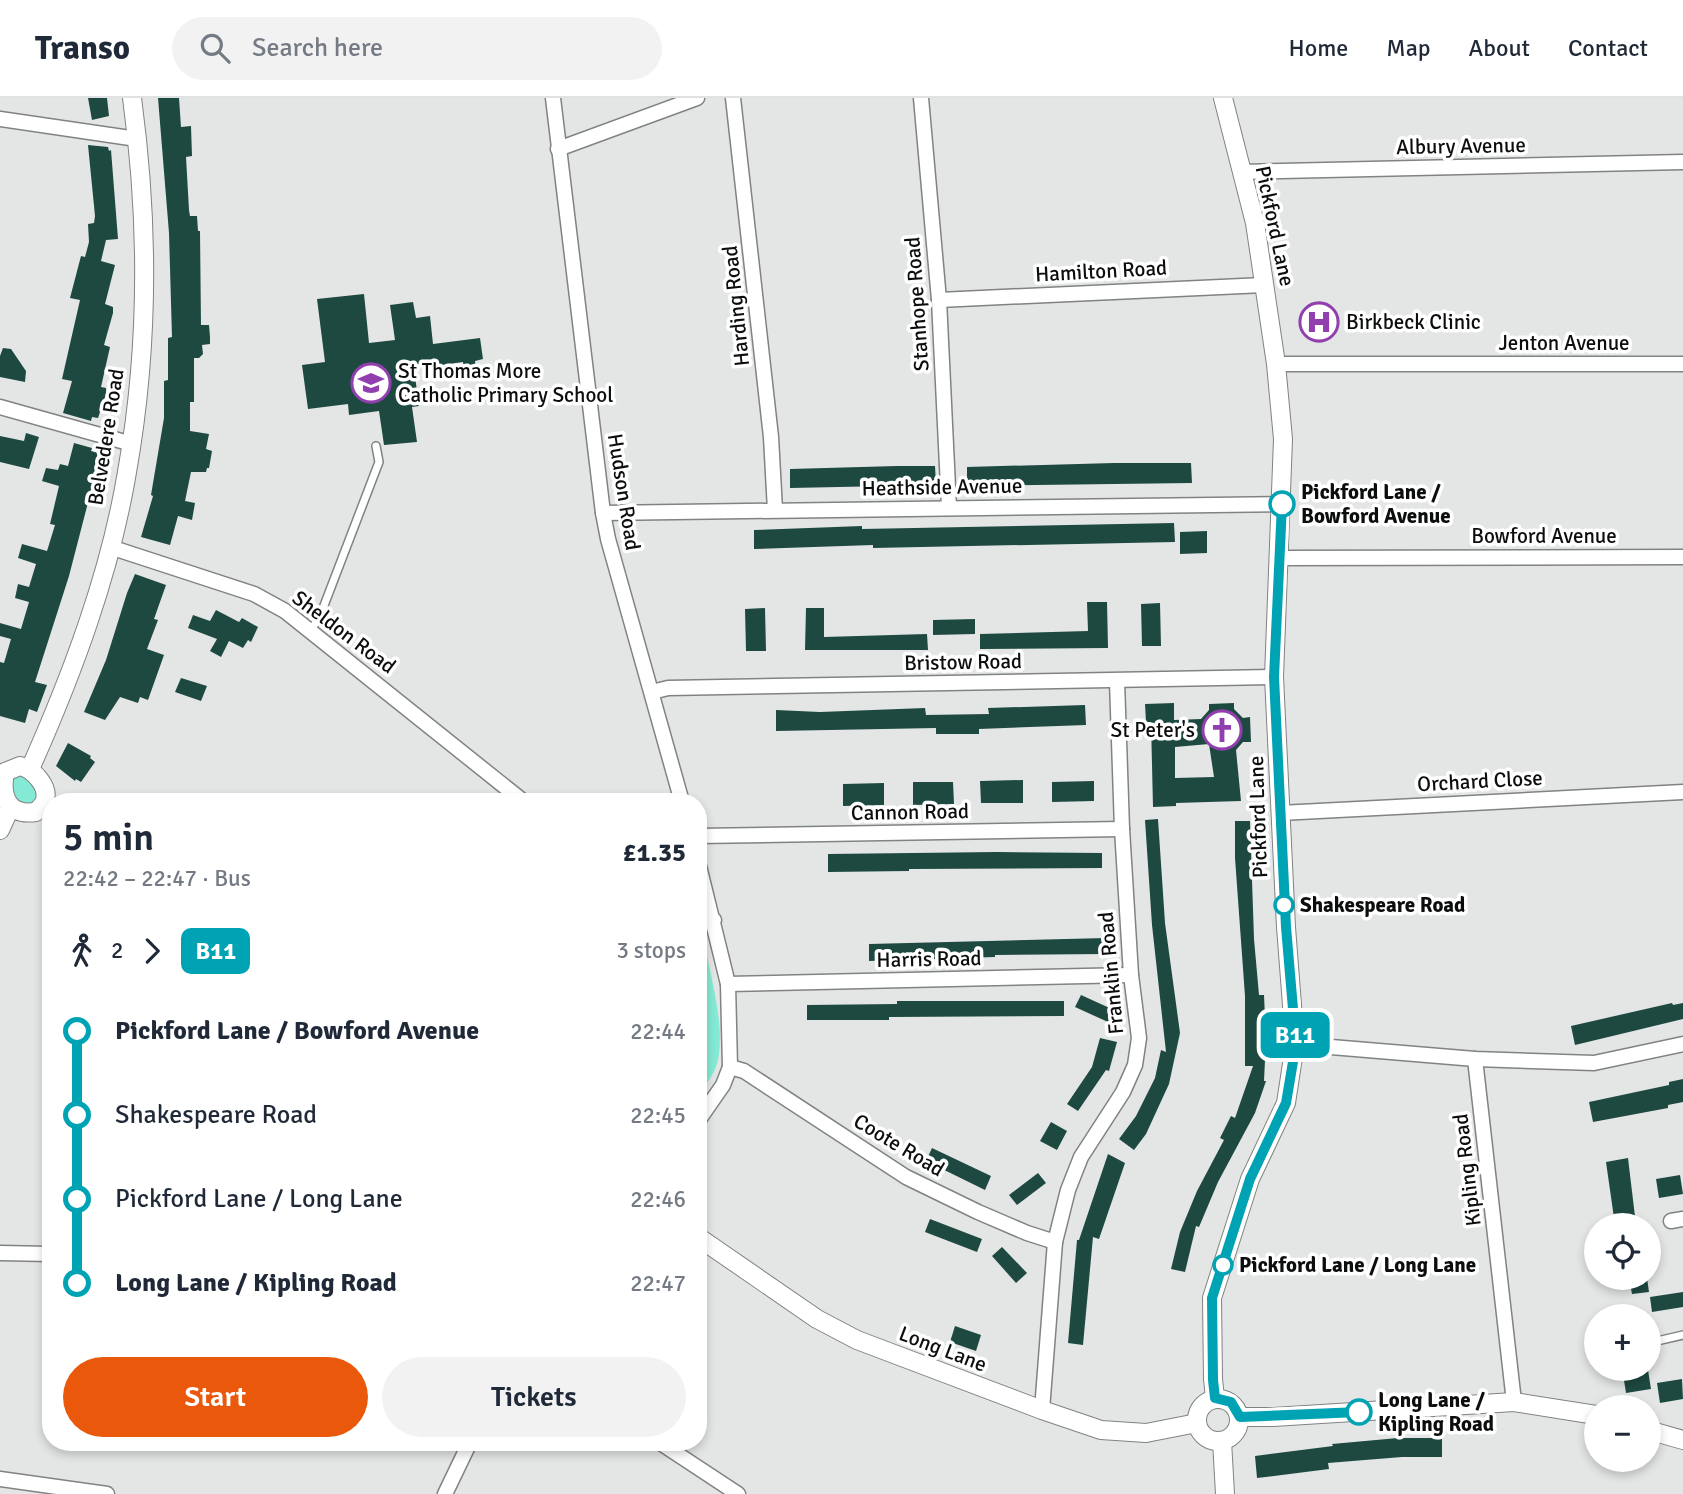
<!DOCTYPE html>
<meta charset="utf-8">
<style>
body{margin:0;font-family:Signika,sans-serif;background:#f2f2f3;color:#1f2937;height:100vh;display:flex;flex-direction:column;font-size:26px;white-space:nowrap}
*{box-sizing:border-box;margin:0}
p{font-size:23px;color:#747a83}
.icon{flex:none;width:38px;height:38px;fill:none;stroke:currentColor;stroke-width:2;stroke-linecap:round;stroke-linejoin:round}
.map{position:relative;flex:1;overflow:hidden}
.panel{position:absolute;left:42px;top:695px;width:665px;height:658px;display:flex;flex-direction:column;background:#fff;border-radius:28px;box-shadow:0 4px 10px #0003}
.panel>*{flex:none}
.badge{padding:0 14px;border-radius:10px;font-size:24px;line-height:46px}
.fabs{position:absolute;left:1584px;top:1115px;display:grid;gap:14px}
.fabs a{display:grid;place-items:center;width:77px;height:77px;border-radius:50%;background:#fff;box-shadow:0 4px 10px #0003;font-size:35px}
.map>.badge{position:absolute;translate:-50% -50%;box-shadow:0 0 0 4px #fff}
.legs{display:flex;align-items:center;gap:10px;height:77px;padding:0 21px;font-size:23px}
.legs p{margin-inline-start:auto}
.head{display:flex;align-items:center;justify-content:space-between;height:119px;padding:0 21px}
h1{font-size:38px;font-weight:600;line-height:52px}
.action{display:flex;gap:14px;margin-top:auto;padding:14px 21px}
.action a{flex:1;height:80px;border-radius:42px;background:#ea580c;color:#fff;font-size:28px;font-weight:600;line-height:80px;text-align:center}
.action a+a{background:#f2f2f3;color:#1f2937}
ul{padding:0 21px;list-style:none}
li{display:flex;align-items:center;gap:24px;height:84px;font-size:26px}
li i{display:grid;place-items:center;width:10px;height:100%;margin:0 9px;background:currentColor}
li i::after{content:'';width:18px;height:18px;margin:-9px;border:5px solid;border-radius:50%;background:#fff}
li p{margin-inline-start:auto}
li:first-child i{background:linear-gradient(#0000 50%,currentColor 0)}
li:last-child i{background:linear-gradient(currentColor 50%,#0000 0)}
header{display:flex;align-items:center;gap:42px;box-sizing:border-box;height:98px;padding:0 35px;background:#fff;border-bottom:2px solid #e0e1e3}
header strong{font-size:33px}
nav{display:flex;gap:38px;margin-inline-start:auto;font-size:24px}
.search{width:490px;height:63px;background:#f2f2f3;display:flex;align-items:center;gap:18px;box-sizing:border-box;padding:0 24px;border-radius:38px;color:#747a83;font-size:26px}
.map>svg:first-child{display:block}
.green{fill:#84ead5}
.building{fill:#1e4941;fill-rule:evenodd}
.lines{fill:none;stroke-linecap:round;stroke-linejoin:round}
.service-casing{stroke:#808383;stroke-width:10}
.minor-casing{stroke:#808383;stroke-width:17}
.tertiary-casing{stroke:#808383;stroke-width:20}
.service{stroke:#fff;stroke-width:7}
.minor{stroke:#fff;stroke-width:14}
.tertiary{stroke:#fff;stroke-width:18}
.line-1-casing{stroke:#fff;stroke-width:16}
.line-1{stroke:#00a3b4;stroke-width:10}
.stop-1-dot{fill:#fff;stroke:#00a3b4;stroke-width:3.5}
.labels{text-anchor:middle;stroke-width:7;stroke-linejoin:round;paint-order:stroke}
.street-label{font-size:21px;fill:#0c0d0d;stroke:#fff}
.poi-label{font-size:21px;fill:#0c0d0d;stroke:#fff;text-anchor:start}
.stop-label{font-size:21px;font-weight:bold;fill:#0c0d0d;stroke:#fff;text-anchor:start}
</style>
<header>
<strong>Transo</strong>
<div class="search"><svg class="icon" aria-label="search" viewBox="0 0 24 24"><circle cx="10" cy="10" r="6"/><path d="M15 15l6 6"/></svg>Search here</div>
<nav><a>Home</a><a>Map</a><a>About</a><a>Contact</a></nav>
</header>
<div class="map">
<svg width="1683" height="1396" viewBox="0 0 1683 1396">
<rect width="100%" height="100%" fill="#e3e6e5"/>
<g class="green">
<path d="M19,678C31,679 33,687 37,697L32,708L17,706L10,690L11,682Z"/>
<path d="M698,847L706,852C712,886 727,936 716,969C712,979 704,989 698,998Z"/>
</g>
<g class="building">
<path d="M88,0H107L109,18L92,22Z"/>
<path d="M158,0H179L181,29L191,28L192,58L186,59L189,112L190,118H197L198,133H200L201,227H209L210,239V246L202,247L203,256L199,260H194V304H190V333L209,336L206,351L212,353L209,370H207L206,374H191L185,403L195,405L192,422L178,418L170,447L141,439L153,398L151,397L164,320V283L168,282V240L172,239L169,135Z"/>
<path d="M88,47L108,49L109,53L111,52L118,141L106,142L101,163L115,167L105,206L113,209V215L104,247L110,249L101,289L106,290V296L98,320L92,319L91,323L63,315L72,283L62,281L80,202L70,200L81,158L85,159L89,144L88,126L94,125L95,118Z"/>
<path d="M364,196L369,245L395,242L390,207L413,204L416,220L430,218L433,246L480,240L483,261L475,263L476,270L464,272L463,264L414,271L419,308L412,309L417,344L384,347L379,313L349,317L348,306L308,311L302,267L325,264L317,201Z"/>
<path d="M3,250L11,251L26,273L25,284L0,279V258Z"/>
<path d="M26,335L39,339L29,371L0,364V338L24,343Z"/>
<path d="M74,345L92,350L91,353L98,355L96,361L99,362L69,478L35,584L47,587L37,614L29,611L25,625L0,618V564L4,565L11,541L0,538V525L21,531L29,504L15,500L18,486L29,489L36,466L18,460L22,446L47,453L55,427L50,426L59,388L42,383L46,370L58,372L60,366L68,368Z"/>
<path d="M1114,365H1191L1192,385L967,388V369Z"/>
<path d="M897,368H935L936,387L790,390V371Z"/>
<path d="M1174,425L1175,444L873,450V447L754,451V432L862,428V431Z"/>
<path d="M1207,433V455L1180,456V434Z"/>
<path d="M135,476L166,487L154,521L158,522L147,551L164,557L148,602L140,599L138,605L120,599L105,622L84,614L106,562L127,495Z"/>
<path d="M1087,504H1107L1108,550L980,551V536L1088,533Z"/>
<path d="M1160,505L1161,548H1142L1141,506Z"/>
<path d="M765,510L766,553H746L745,511Z"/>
<path d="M806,510H824V539L927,536L928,552H805Z"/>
<path d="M216,512L239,524L242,520L258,529L251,544L248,542L243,550L229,543L221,559L210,553L217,541L188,530L193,517L210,523Z"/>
<path d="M975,521V536L933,537V522Z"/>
<path d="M181,580L207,588L201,603L175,594Z"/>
<path d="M1174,605V622L1201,621L1209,612V606L1234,605V611L1243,620L1250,619L1251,644H1243L1236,652L1241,703L1176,705V708L1153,709L1151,624H1146L1145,606ZM1209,646L1214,679L1175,680V649Z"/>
<path d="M1085,607L1086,627L979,631V636H936V630L776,633V612L820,614L925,610L926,617L989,616L988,610Z"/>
<path d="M68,645L91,658L90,660L95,664L81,684L76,681L75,683L56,668Z"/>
<path d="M1023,682V705H981L980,683Z"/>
<path d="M1094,683V703L1052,704V684Z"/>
<path d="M913,684H953L954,706L913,707Z"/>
<path d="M884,685V707L843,708V686Z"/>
<path d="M1158,721L1165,825L1180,935L1169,986L1146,1036L1134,1052L1119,1041L1136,1018L1155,980L1161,952L1166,954L1152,827L1145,722Z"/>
<path d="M1235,723H1250L1254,841L1259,897H1264L1266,941L1264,983H1266L1255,1015L1218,1084L1199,1129L1196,1128L1185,1174L1171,1171L1180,1134L1197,1093L1224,1042L1220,1040L1231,1018L1235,1020L1253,968H1245V898L1235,760Z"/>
<path d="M997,754L1102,755V770L909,771V773L828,774V756Z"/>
<path d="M1106,840V856L995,857V859L869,863V846Z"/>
<path d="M1081,897L1114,912L1108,924L1075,909Z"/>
<path d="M897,903H1064V918L889,919V922H807V907L897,906Z"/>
<path d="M1672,905L1673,907L1683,905V921L1575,947L1571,928Z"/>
<path d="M1100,940L1117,944L1109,973L1106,972L1078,1013L1067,1006L1092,969Z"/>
<path d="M1683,981V1004L1668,1007V1010L1593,1024L1589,1004L1669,987V984Z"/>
<path d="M1051,1024L1067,1033L1057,1052L1040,1043Z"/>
<path d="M932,1050L991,1078L985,1092L926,1063Z"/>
<path d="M1108,1056L1125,1065L1099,1141L1093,1139L1083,1247L1068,1245L1077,1142H1079Z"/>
<path d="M1628,1060L1636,1127H1615L1606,1064Z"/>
<path d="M1038,1075L1046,1085L1017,1107L1009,1097Z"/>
<path d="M1680,1077L1683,1096L1659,1100L1656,1081Z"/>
<path d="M930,1121L982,1141L977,1154L925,1134Z"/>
<path d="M1002,1149L1027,1175L1016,1185L992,1158Z"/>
<path d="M1629,1180H1647L1649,1194L1632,1196Z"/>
<path d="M1683,1194V1209L1652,1214L1650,1199Z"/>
<path d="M955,1228L981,1237L976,1253L950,1244Z"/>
<path d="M1648,1272L1651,1291L1626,1295L1623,1276Z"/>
<path d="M1682,1281L1683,1301L1660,1305L1657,1285Z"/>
<path d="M1398,1340H1442V1359H1402L1328,1365L1329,1371L1257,1380L1255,1358L1333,1348L1332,1346Z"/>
</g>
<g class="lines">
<g class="service-casing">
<g id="service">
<path d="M311,532L320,518L379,364L376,348"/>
<path d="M1648,1242L1657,1243L1683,1237"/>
</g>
</g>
<g class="minor-casing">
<g id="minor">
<path d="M553,0L603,415L608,441L682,704"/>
<path d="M733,0L771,339L775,412"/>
<path d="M921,0L939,202L949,410"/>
<path d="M0,21L137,41"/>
<path d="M558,51L697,0"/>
<path d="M1241,74L1683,64"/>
<path d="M939,202L1264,187"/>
<path d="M1276,266H1683"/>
<path d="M0,309L132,346"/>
<path d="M603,415L1282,406"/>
<path d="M110,449L254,496L285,513L524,704"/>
<path d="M1279,460L1683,459"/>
<path d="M652,594L668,590L1274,579"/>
<path d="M1280,715L1683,694"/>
<path d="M698,738L1122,731"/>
<path d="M698,764L728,886L730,969L723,987L698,1023"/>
<path d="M698,825L714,822"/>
<path d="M728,886L1131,877"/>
<path d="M1295,946L1475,961L1594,965L1683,946"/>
<path d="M1475,961L1514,1304"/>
<path d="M730,969L744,973L906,1079L978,1114L1027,1135L1055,1144"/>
<path d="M1671,1123L1683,1121"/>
<path d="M0,1155L51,1156"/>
<path d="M1042,1312L1055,1144L1068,1092L1081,1059L1123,994L1135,967L1139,940L1131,877L1122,731L1117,583"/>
<path d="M659,1344L738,1396"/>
<path d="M0,1381L107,1396"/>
<path d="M445,1396L470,1344"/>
</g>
</g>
<g class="tertiary-casing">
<g id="tertiary">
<path d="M20,668C33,671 51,689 44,705C42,708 39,711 36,714C9,718 0,700 5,674Z"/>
<path d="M30,671C72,577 110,476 127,374C149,250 149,125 132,0"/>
<path d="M0,732L10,710"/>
<path d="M698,1139L817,1221L857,1242L1042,1312L1101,1332L1146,1335L1197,1325"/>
<path d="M1215,1300L1213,1281L1212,1200L1250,1081L1286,1005L1295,946L1286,829L1274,579L1283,341L1276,266L1255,125L1223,0"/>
<circle cx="1218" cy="1322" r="21"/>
<path d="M1240,1319H1273L1514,1304L1596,1317"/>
<path d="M1648,1332L1683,1342"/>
<path d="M1222,1343L1225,1396"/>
</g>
</g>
<use href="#service" class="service"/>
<use href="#minor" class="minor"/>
<use href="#tertiary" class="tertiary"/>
</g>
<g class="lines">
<g class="line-1-casing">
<path id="line-1" d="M1282,406L1274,579L1286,829L1296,946L1286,1005L1250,1081L1212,1200L1213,1282L1215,1300L1231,1304L1240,1319L1359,1314"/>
</g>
<use href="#line-1" class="line-1"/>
</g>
<defs>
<g id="hospital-ring" transform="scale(2.0125)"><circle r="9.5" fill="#fff" stroke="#913fae" stroke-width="1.5"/><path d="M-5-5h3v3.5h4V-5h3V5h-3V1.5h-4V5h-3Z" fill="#913fae"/></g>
<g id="school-ring" transform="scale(2.0125)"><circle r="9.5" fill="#fff" stroke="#913fae" stroke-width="1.5"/><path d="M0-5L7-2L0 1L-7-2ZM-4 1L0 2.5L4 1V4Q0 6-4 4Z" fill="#913fae"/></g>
<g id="church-ring" transform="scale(2.0125)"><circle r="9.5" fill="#fff" stroke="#913fae" stroke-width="1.5"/><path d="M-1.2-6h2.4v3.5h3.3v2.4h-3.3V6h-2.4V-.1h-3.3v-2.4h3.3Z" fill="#913fae"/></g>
</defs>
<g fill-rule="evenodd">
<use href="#hospital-ring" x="1319" y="224"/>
<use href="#school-ring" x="371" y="285"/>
<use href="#church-ring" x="1222" y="632"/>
</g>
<g class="stop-1-dot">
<circle cx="1282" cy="406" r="12"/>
<circle cx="1284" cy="807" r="9"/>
<circle cx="1223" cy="1167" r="9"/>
<circle cx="1359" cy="1314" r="12"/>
</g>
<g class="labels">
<g class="street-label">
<text transform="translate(1461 48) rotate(-1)" y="7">Albury Avenue</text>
<text transform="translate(1275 128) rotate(78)" y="7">Pickford Lane</text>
<text transform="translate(1101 173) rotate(-3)" y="7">Hamilton Road</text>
<text transform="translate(917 206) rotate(-94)" y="7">Stanhope Road</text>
<text transform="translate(736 208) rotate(-96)" y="7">Harding Road</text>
<text x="1564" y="252">Jenton Avenue</text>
<text transform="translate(106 339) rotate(-81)" y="7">Belvedere Road</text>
<text transform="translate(942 389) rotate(-1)" y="7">Heathside Avenue</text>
<text transform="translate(624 394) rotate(81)" y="7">Hudson Road</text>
<text x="1544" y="445">Bowford Avenue</text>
<text transform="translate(344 534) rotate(37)" y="7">Sheldon Road</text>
<text transform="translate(963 564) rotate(-1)" y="7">Bristow Road</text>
<text transform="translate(1480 683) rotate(-3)" y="7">Orchard Close</text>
<text transform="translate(910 714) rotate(-1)" y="7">Cannon Road</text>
<text transform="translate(1258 719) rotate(-92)" y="7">Pickford Lane</text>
<text transform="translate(929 861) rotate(-1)" y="7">Harris Road</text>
<text transform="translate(1111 875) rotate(-95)" y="7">Franklin Road</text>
<text transform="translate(899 1047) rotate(31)" y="7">Coote Road</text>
<text transform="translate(1467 1072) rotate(-97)" y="7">Kipling Road</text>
<text transform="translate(943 1251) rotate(21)" y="7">Long Lane</text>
</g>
<g class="poi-label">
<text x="1346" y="231">Birkbeck Clinic</text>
<text x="398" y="280">St Thomas More<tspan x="398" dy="24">Catholic Primary School</tspan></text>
<text x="1195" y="639" text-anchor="end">St Peter's</text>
</g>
<g class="stop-label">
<text x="1301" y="401">Pickford Lane /<tspan x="1301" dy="24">Bowford Avenue</tspan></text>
<text x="1300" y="814">Shakespeare Road</text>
<text x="1239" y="1174">Pickford Lane / Long Lane</text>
<text x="1378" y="1309">Long Lane /<tspan x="1378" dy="24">Kipling Road</tspan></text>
</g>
</g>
</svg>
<div class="fabs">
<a><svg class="icon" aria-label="locate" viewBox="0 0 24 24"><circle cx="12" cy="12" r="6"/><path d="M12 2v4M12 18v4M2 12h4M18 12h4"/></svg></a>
<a>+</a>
<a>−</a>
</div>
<b class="badge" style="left:1295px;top:937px;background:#00a3b4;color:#fff">B11</b>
<section class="panel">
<div class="head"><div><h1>5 min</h1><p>22:42 – 22:47 · Bus</p></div><b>£1.35</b></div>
<div class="legs"><svg class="icon" aria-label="walk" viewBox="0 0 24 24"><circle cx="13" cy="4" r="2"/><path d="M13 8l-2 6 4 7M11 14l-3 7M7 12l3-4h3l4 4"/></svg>2<svg class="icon" aria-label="forward" viewBox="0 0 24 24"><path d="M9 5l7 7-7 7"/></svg><b class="badge" style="background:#00a3b4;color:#fff">B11</b><p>3 stops</p></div>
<ul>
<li><i style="color:#00a3b4"></i><b>Pickford Lane / Bowford Avenue</b><p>22:44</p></li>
<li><i style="color:#00a3b4"></i><span>Shakespeare Road</span><p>22:45</p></li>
<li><i style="color:#00a3b4"></i><span>Pickford Lane / Long Lane</span><p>22:46</p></li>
<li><i style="color:#00a3b4"></i><b>Long Lane / Kipling Road</b><p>22:47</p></li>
</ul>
<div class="action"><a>Start</a><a>Tickets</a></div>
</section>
</div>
